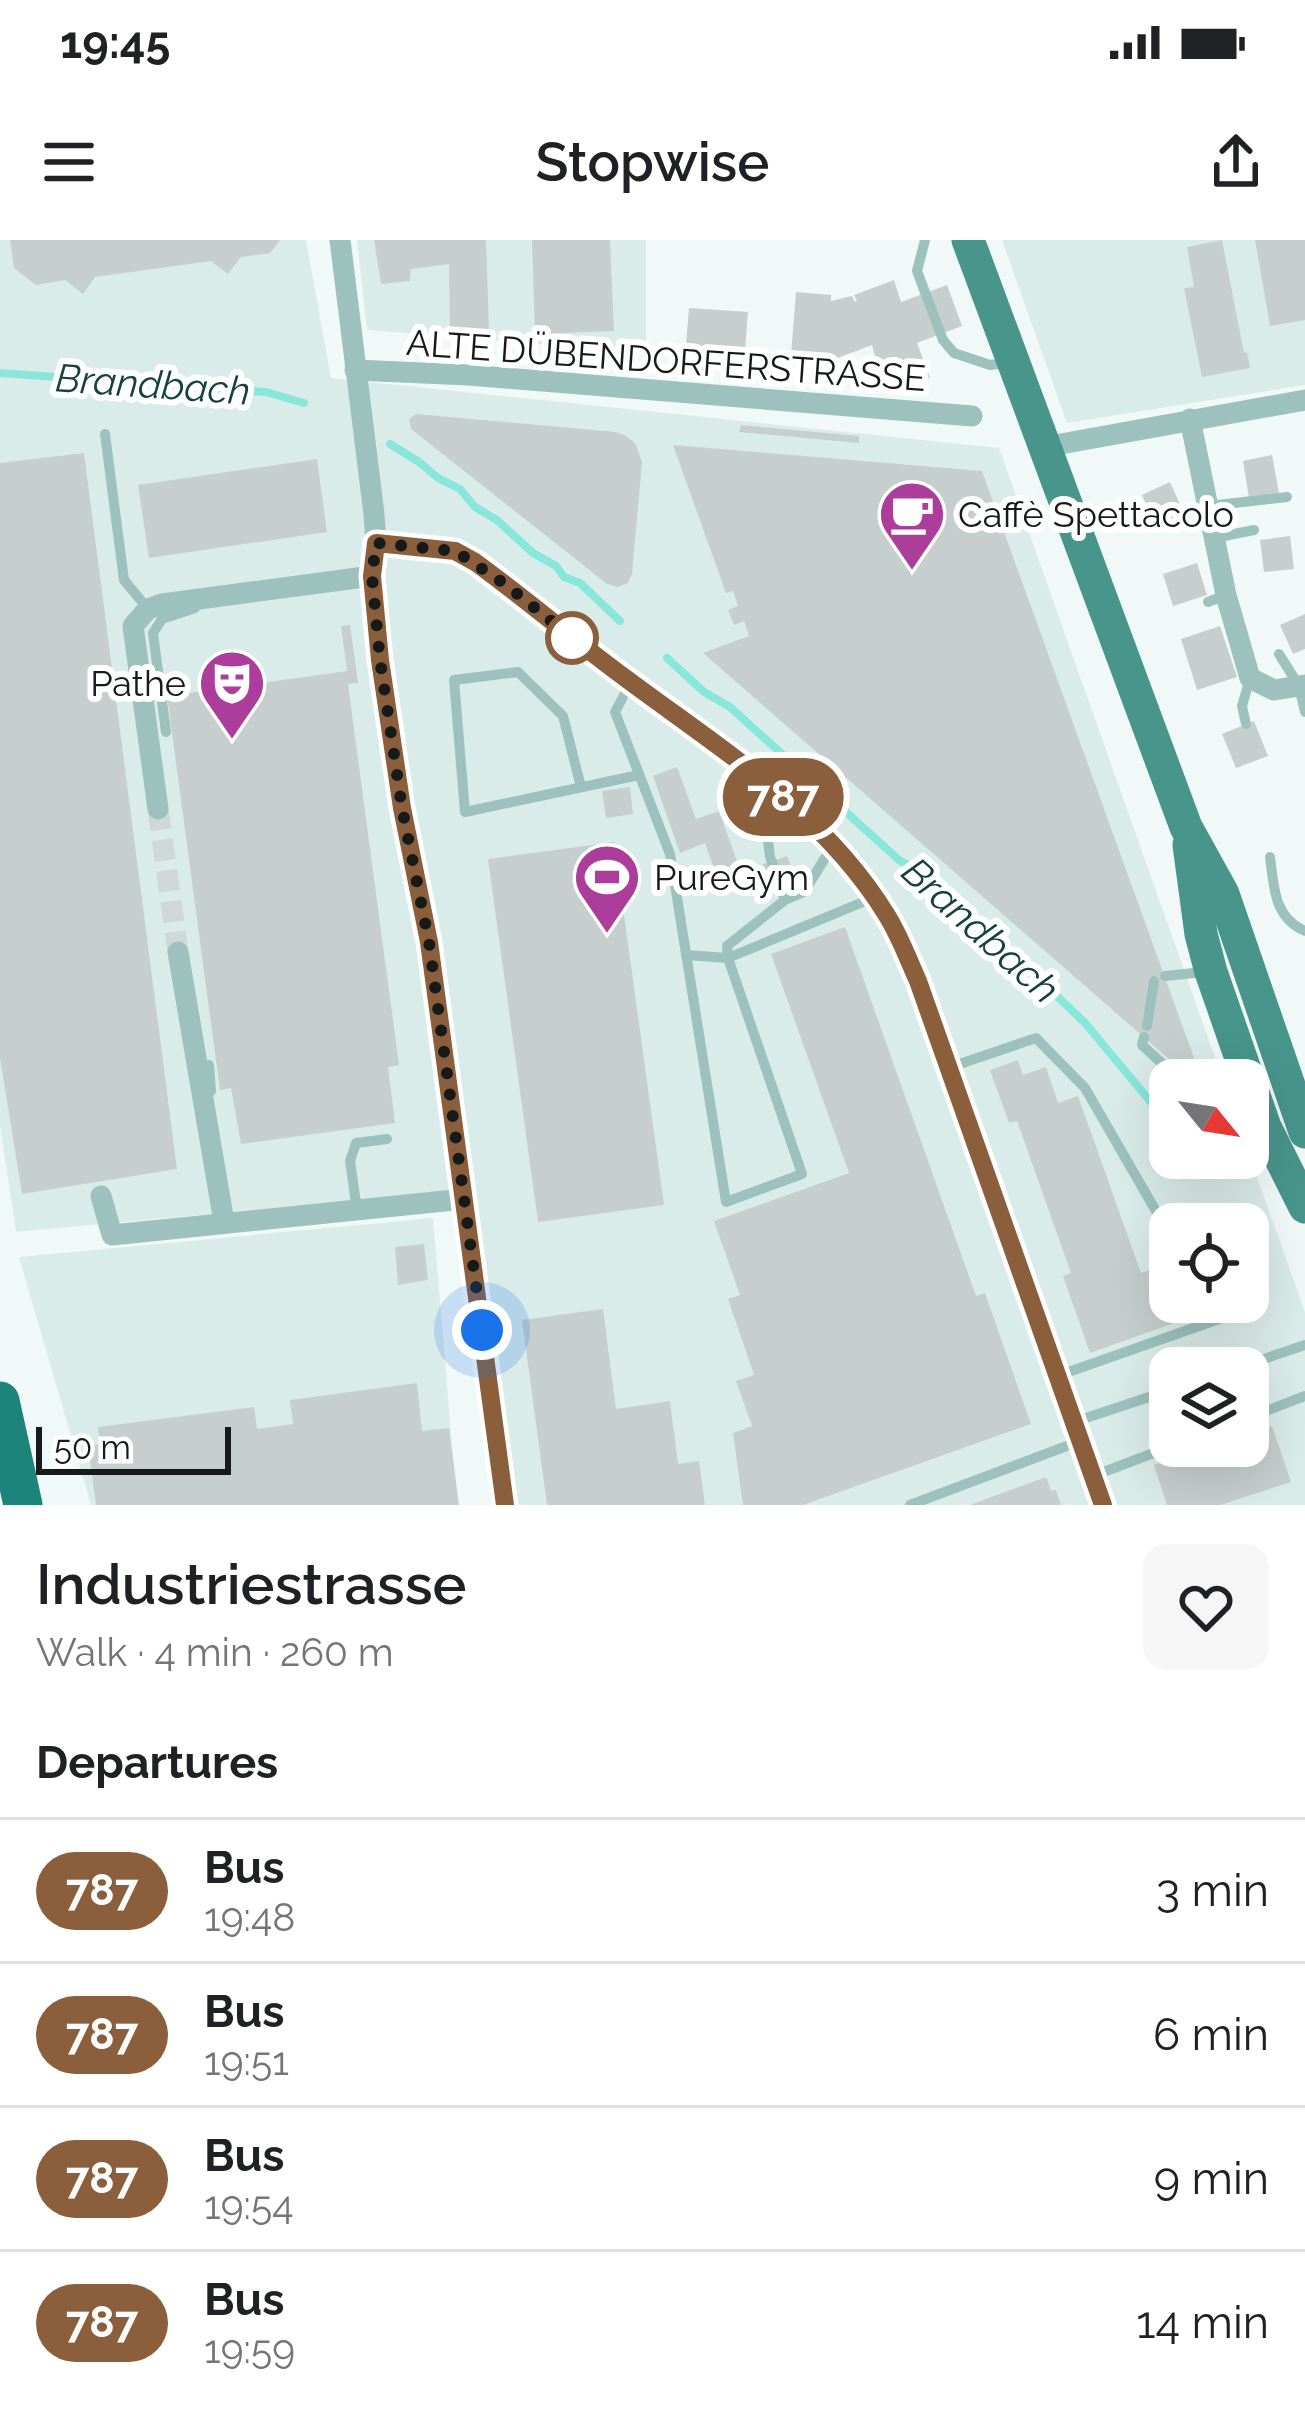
<!DOCTYPE html>
<meta charset="utf-8">
<style>
body{margin:0;font-family:Raleway,sans-serif;background:#f6f6f6;color:#202124;height:100vh;display:flex;flex-direction:column;font-size:45px;white-space:nowrap}
*{box-sizing:border-box;margin:0}
p{font-size:39px;color:#757577}
.icon{flex:none;width:66px;height:66px;fill:none;stroke:currentColor;stroke-width:2;stroke-linecap:round;stroke-linejoin:round}
.map{position:relative;height:1265px;overflow:hidden}
.sheet{display:flex;flex-direction:column;background:#fff;flex:1}
.sheet>*{flex:none}
.badge{padding:0 24px;border-radius:39px;font-size:42px;line-height:78px}
.needle{width:78px;rotate:120deg}
.fabs{position:absolute;left:1149px;top:819px;display:grid;gap:24px}
.fabs a{display:grid;place-items:center;width:120px;height:120px;border-radius:24px;background:#fff;box-shadow:0 12px 48px #0002;font-size:60px}
.scale{position:absolute;left:36px;bottom:30px;width:195px;box-sizing:border-box;padding-left:12px;border:6px solid #161a19;border-top:0;font-size:33px;line-height:42px;white-space:nowrap;color:#161a19;-webkit-text-stroke:9px #fff;paint-order:stroke}
.you{position:absolute;width:60px;height:60px;margin:-30px;border:9px solid #fff;border-radius:50%;background:#1a73e8;box-shadow:0 0 0 18px #1a73e833}
.map>.badge{position:absolute;translate:-50% -50%;box-shadow:0 0 0 6px #fff}
h2{padding:0 36px;font-size:45px;line-height:108px}
.round{display:grid;place-items:center;flex:none;width:126px;height:126px;border-radius:24px;background:#f6f6f6}
.headline{display:flex;align-items:center;justify-content:space-between;height:204px;padding:0 36px}
h1{font-size:57px;font-weight:600;line-height:90px}
ul{padding:0;list-style:none}
li{display:flex;align-items:center;gap:36px;height:144px;padding:0 36px;border-top:3px solid #e0e0e0}
li div{flex:1}
li b{display:block;font-size:45px}
li em{font-style:normal}
li .badge{min-width:132px;font-weight:700;text-align:center}
.status{display:flex;justify-content:space-between;align-items:center;height:84px;padding:0 60px;background:#fff;direction:ltr}
.status svg{height:33px;fill:currentColor}
header{display:flex;justify-content:space-between;align-items:center;height:156px;padding:0 36px;background:#fff;font-size:54px;font-weight:600}
.map>svg:first-child{display:block}
.built{fill:#daecea;fill-rule:evenodd}
.lines{fill:none;stroke-linecap:round;stroke-linejoin:round}
.stream{stroke:#89e6da;stroke-width:8}
.building{fill:#c6cfcd}
.minor-tunnel{stroke:#cfd8d7;stroke-width:21;stroke-dasharray:21 10;stroke-linecap:butt}
.service{stroke:#9dc2bd;stroke-width:10}
.minor{stroke:#9dc2bd;stroke-width:21}
.primary{stroke:#48958c;stroke-width:33}
.motorway{stroke:#1c847a;stroke-width:39}
.line-casing{stroke:#fff;stroke-width:27}
.line{stroke:#8b5e3c;stroke-width:18}
.walk{stroke:#161a19;stroke-width:12;stroke-dasharray:0 21.6}
.stop-dot{fill:#fff;stroke:#8b5e3c;stroke-width:6}
.labels{text-anchor:middle;stroke-width:12;stroke-linejoin:round;paint-order:stroke}
.street-label{font-size:36px;fill:#161a19;stroke:#fff}
.poi-label{font-size:36px;fill:#161a19;stroke:#fff;text-anchor:start}
.water-label{font-size:39px;font-style:italic;fill:#16413d;stroke:#fff}
</style>
<div class="status"><b>19:45</b><svg viewBox="0 0 49 12"><path d="M0 12V9h3v3zM5 12V6h3v6zM10 12V3h3v9zM15 12V0h3v12zM26 1h20v11H26zM47 4h2v5h-2z"/></svg></div>
<header><svg class="icon" aria-label="menu" viewBox="0 0 24 24"><path d="M4 6h16M4 12h16M4 18h16"/></svg>Stopwise<svg class="icon" aria-label="share" viewBox="0 0 24 24"><path d="M12 15V3M7 8l5-5 5 5M5 13v7h14v-7"/></svg></header>
<div class="map">
<svg width="1305" height="1265" viewBox="0 0 1305 1265">
<rect width="100%" height="100%" fill="#f0f9f8"/>
<g class="built">
<path d="M0,0H306L331,138L999,208L1223,840H1170V918H1248V912L1305,1072V1265H509L471,950L16,992L0,886ZM1170,984H1248V1062H1170ZM1170,1128H1248V1206H1170Z"/>
<path d="M357,0H646V113L367,90Z"/>
<path d="M1002,0H1305V145L1067,183Z"/>
<path d="M433,978L457,1265H91L19,1017Z"/>
</g>
<g class="lines">
<g class="stream">
<path d="M0,133L266,152L304,163"/>
<path d="M390,204L419,222L438,238L460,249L475,267L497,280L533,313L556,326L564,337L580,343L620,381"/>
<path d="M667,418L704,452L730,467L899,620L919,632L1018,719L1085,783L1170,885"/>
</g>
</g>
<g class="building">
<path d="M10,0H280L270,13L241,17L228,34L211,21L95,37L83,54L65,40L36,45L14,28Z"/>
<path d="M374,0H486L489,91L450,89L449,24L411,29L410,41L381,44Z"/>
<path d="M532,0H610L614,91L535,94Z"/>
<path d="M1222,0L1244,113L1247,112L1250,128L1202,137L1184,48L1194,47L1187,7Z"/>
<path d="M1255,0H1305V80L1270,86Z"/>
<path d="M894,40L901,62L947,45L962,86L917,103L930,138L880,134L872,105L835,119L791,115L796,52L831,55V61L852,56L855,62L857,61L854,55Z"/>
<path d="M689,68L748,72L745,110L686,105Z"/>
<path d="M416,174L616,192L626,196L635,203L642,222L632,334L628,343L618,347L607,344L411,189L409,179Z"/>
<path d="M741,185L859,196V203L739,192Z"/>
<path d="M673,205L982,231L1202,840H1193L703,413L749,396L744,381L734,385L728,370L738,366L733,351L726,353Z"/>
<path d="M84,213L177,929L22,954L0,818V223Z"/>
<path d="M1272,215L1279,253L1249,258L1243,221Z"/>
<path d="M317,219L327,292L149,318L138,245Z"/>
<path d="M1170,242L1186,278L1158,290L1142,255Z"/>
<path d="M1290,296L1294,329L1264,332L1260,300Z"/>
<path d="M1197,323L1207,355L1173,366L1163,334Z"/>
<path d="M1305,374V409L1293,414L1280,385Z"/>
<path d="M350,385L358,443L348,444L399,825L388,827L395,883L241,904L231,848L220,850L167,456L347,431L341,386Z"/>
<path d="M1220,386L1237,437L1197,450L1181,399Z"/>
<path d="M1254,481L1268,516L1236,528L1222,494Z"/>
<path d="M677,527L696,579L719,571L746,646L723,654L705,603L680,613L653,536Z"/>
<path d="M630,547L633,574L606,578L602,551Z"/>
<path d="M614,602L664,965L538,982L488,619Z"/>
<path d="M787,616L797,642L761,654L752,628Z"/>
<path d="M845,687L976,1056L985,1053L1031,1184L803,1265H743L733,1193L752,1186L736,1141L754,1135L728,1059L740,1055L714,981L849,933L771,714Z"/>
<path d="M1018,820L1023,835L1046,827L1058,863L1078,856L1141,1033L1170,1023V1062L1231,1063L1090,1113L1063,1036L1071,1033L1017,881L1009,883L990,830Z"/>
<path d="M424,1004L428,1040L398,1045L395,1007Z"/>
<path d="M603,1069L616,1169L670,1161L678,1224L699,1221L705,1265H547L522,1080Z"/>
<path d="M417,1143L422,1191L449,1188L459,1265H96L88,1205L100,1204L98,1187L254,1167L257,1189L293,1184L290,1160Z"/>
<path d="M1272,1186L1291,1242L1220,1265H1167L1154,1225L1212,1206H1248V1194Z"/>
<path d="M1046,1237L1051,1251L1056,1250L1061,1265H970Z"/>
</g>
<g class="lines">
<path class="minor-tunnel" d="M158,569L178,712"/>
<g class="service">
<path d="M925,0L917,31L943,100L954,113L990,125L1005,123"/>
<path d="M105,194L124,340L148,369"/>
<path d="M1208,266L1287,257"/>
<path d="M1214,298L1254,290"/>
<path d="M1208,362L1226,355"/>
<path d="M1279,414L1299,446L1305,472"/>
<path d="M631,442L615,472L670,614L726,962L802,934L728,718L875,657"/>
<path d="M1246,484L1242,466L1250,438"/>
<path d="M166,492L153,393L162,379L195,368"/>
<path d="M581,547L563,476L518,432L454,440L465,572L639,535"/>
<path d="M791,564L767,593L770,617L785,660L804,652L825,618L836,607"/>
<path d="M1270,617C1274,647 1274,678 1305,691"/>
<path d="M686,715L728,718L727,706L785,660"/>
<path d="M1165,736L1204,732"/>
<path d="M1147,786L1154,741"/>
<path d="M1144,797L1142,805L1180,840"/>
<path d="M209,825L211,851"/>
<path d="M948,828L1036,798L1085,848L1164,985"/>
<path d="M357,970L350,921L356,903L387,899"/>
<path d="M1237,1128L1305,1105"/>
<path d="M1057,1136L1259,1065"/>
<path d="M1248,1178L1305,1156"/>
<path d="M1074,1182L1170,1150"/>
<path d="M1093,1236L1172,1206"/>
<path d="M910,1265L1080,1201"/>
</g>
<g class="minor">
<path d="M340,0L374,274L376,303L372,336L380,420L402,568L429,702L505,1265"/>
<path d="M355,130L468,135L972,176"/>
<path d="M1190,179L1226,355L1250,438L1274,450L1305,445"/>
<path d="M1044,207L1305,160"/>
<path d="M376,303C409,302 445,306 475,322C527,360 576,402 628,440C723,510 823,571 887,674C899,694 908,719 918,741L1103,1265"/>
<path d="M158,569L133,386L148,369L162,364L372,336"/>
<path d="M178,712L224,982"/>
<path d="M101,956L112,995L464,959"/>
</g>
<g class="primary">
<path d="M968,0L1186,587L1223,654L1305,892"/>
<path d="M1189,605L1201,694L1211,732L1265,887L1305,967"/>
</g>
<path class="motorway" d="M0,1161L23,1265"/>
</g>
<g class="lines">
<g class="line-casing">
<path id="line" d="M505,1265L429,702L402,568L380,420L372,336L376,303L455,311L475,322C527,360 576,402 628,440C722,510 823,572 886,674C899,694 908,719 918,741L1103,1265"/>
</g>
<use href="#line" class="line"/>
<path class="walk" d="M482,1090L429,702L402,568L380,420L372,336L376,303L455,311L505,344L572,398"/>
</g>
<defs>
<g id="cafe-pin" transform="scale(3.45)"><path d="M0 17L-7.5 6A9.5 9.5 0 1 1 7.5 6Z" fill="#ad3d9a" stroke="#fff"/><path d="M-5.5-4.5H6V0H3Q3 3.5 0 3.5H-2.5Q-5.5 3.5-5.5 0ZM3-3.2v2h1.7v-2ZM-6 4.5H4V6H-6Z" fill="#fff"/></g>
<g id="theatre-pin" transform="scale(3.45)"><path d="M0 17L-7.5 6A9.5 9.5 0 1 1 7.5 6Z" fill="#ad3d9a" stroke="#fff"/><path d="M-5-5.5Q0-4 5-5.5V0Q5 5 0 6Q-5 5-5 0ZM-3.3-2.5H-1v1.5H-3.3ZM1-2.5H3.3v1.5H1ZM-2.8 1Q0 5.5 2.8 1Z" fill="#fff"/></g>
<g id="stadium-pin" transform="scale(3.45)"><path d="M0 17L-7.5 6A9.5 9.5 0 1 1 7.5 6Z" fill="#ad3d9a" stroke="#fff"/><path d="M0-5a6.5 5 0 1 0 0 10a6.5 5 0 1 0 0-10ZM-3.5-1.8h7v3.6h-7Z" fill="#fff"/></g>
</defs>
<g fill-rule="evenodd">
<use href="#cafe-pin" x="912" y="274"/>
<use href="#theatre-pin" x="232" y="443"/>
<use href="#stadium-pin" x="607" y="637"/>
</g>
<circle class="stop-dot" cx="572" cy="398" r="24"/>
<g class="labels">
<g class="street-label">
<text transform="translate(666 120) rotate(4)" y="13">ALTE DÜBENDORFERSTRASSE</text>
</g>
<g class="poi-label">
<text x="958" y="287">Caffè Spettacolo</text>
<text x="186" y="456" text-anchor="end">Pathe</text>
<text x="654" y="650">PureGym</text>
</g>
<g class="water-label">
<text transform="translate(153 144) rotate(4)" y="14">Brandbach</text>
<text transform="translate(981 690) rotate(42)" y="14">Brandbach</text>
</g>
</g>
</svg>
<div class="fabs">
<a><svg class="needle" viewBox="-14 -14 28 28"><path d="M0-13l5 13h-10z" fill="#e53935"/><path d="M0 13l5-13h-10z" fill="#757577"/></svg></a>
<a><svg class="icon" aria-label="locate" viewBox="0 0 24 24"><circle cx="12" cy="12" r="6"/><path d="M12 2v4M12 18v4M2 12h4M18 12h4"/></svg></a>
<a><svg class="icon" aria-label="layers" viewBox="0 0 24 24"><path d="M12 4l9 5-9 5-9-5zM3 14l9 5 9-5"/></svg></a>
</div>
<div class="scale">50 m</div>
<div class="you" style="left:482px;top:1090px"></div>
<b class="badge" style="left:783px;top:557px;background:#8b5e3c;color:#fff">787</b>
</div>
<section class="sheet">
<div class="headline"><div><h1>Industriestrasse</h1><p>Walk · 4 min · 260 m</p></div><a class="round"><svg class="icon" aria-label="heart" viewBox="0 0 24 24"><path d="M12 20l-8-8c-3-5 5-10 8-4 3-6 11-1 8 4z"/></svg></a></div>
<h2>Departures</h2>
<ul>
<li><span class="badge" style="background:#8b5e3c;color:#fff">787</span><div><b>Bus</b><p>19:48</p></div><em>3 min</em></li>
<li><span class="badge" style="background:#8b5e3c;color:#fff">787</span><div><b>Bus</b><p>19:51</p></div><em>6 min</em></li>
<li><span class="badge" style="background:#8b5e3c;color:#fff">787</span><div><b>Bus</b><p>19:54</p></div><em>9 min</em></li>
<li><span class="badge" style="background:#8b5e3c;color:#fff">787</span><div><b>Bus</b><p>19:59</p></div><em>14 min</em></li>
</ul>
</section>
